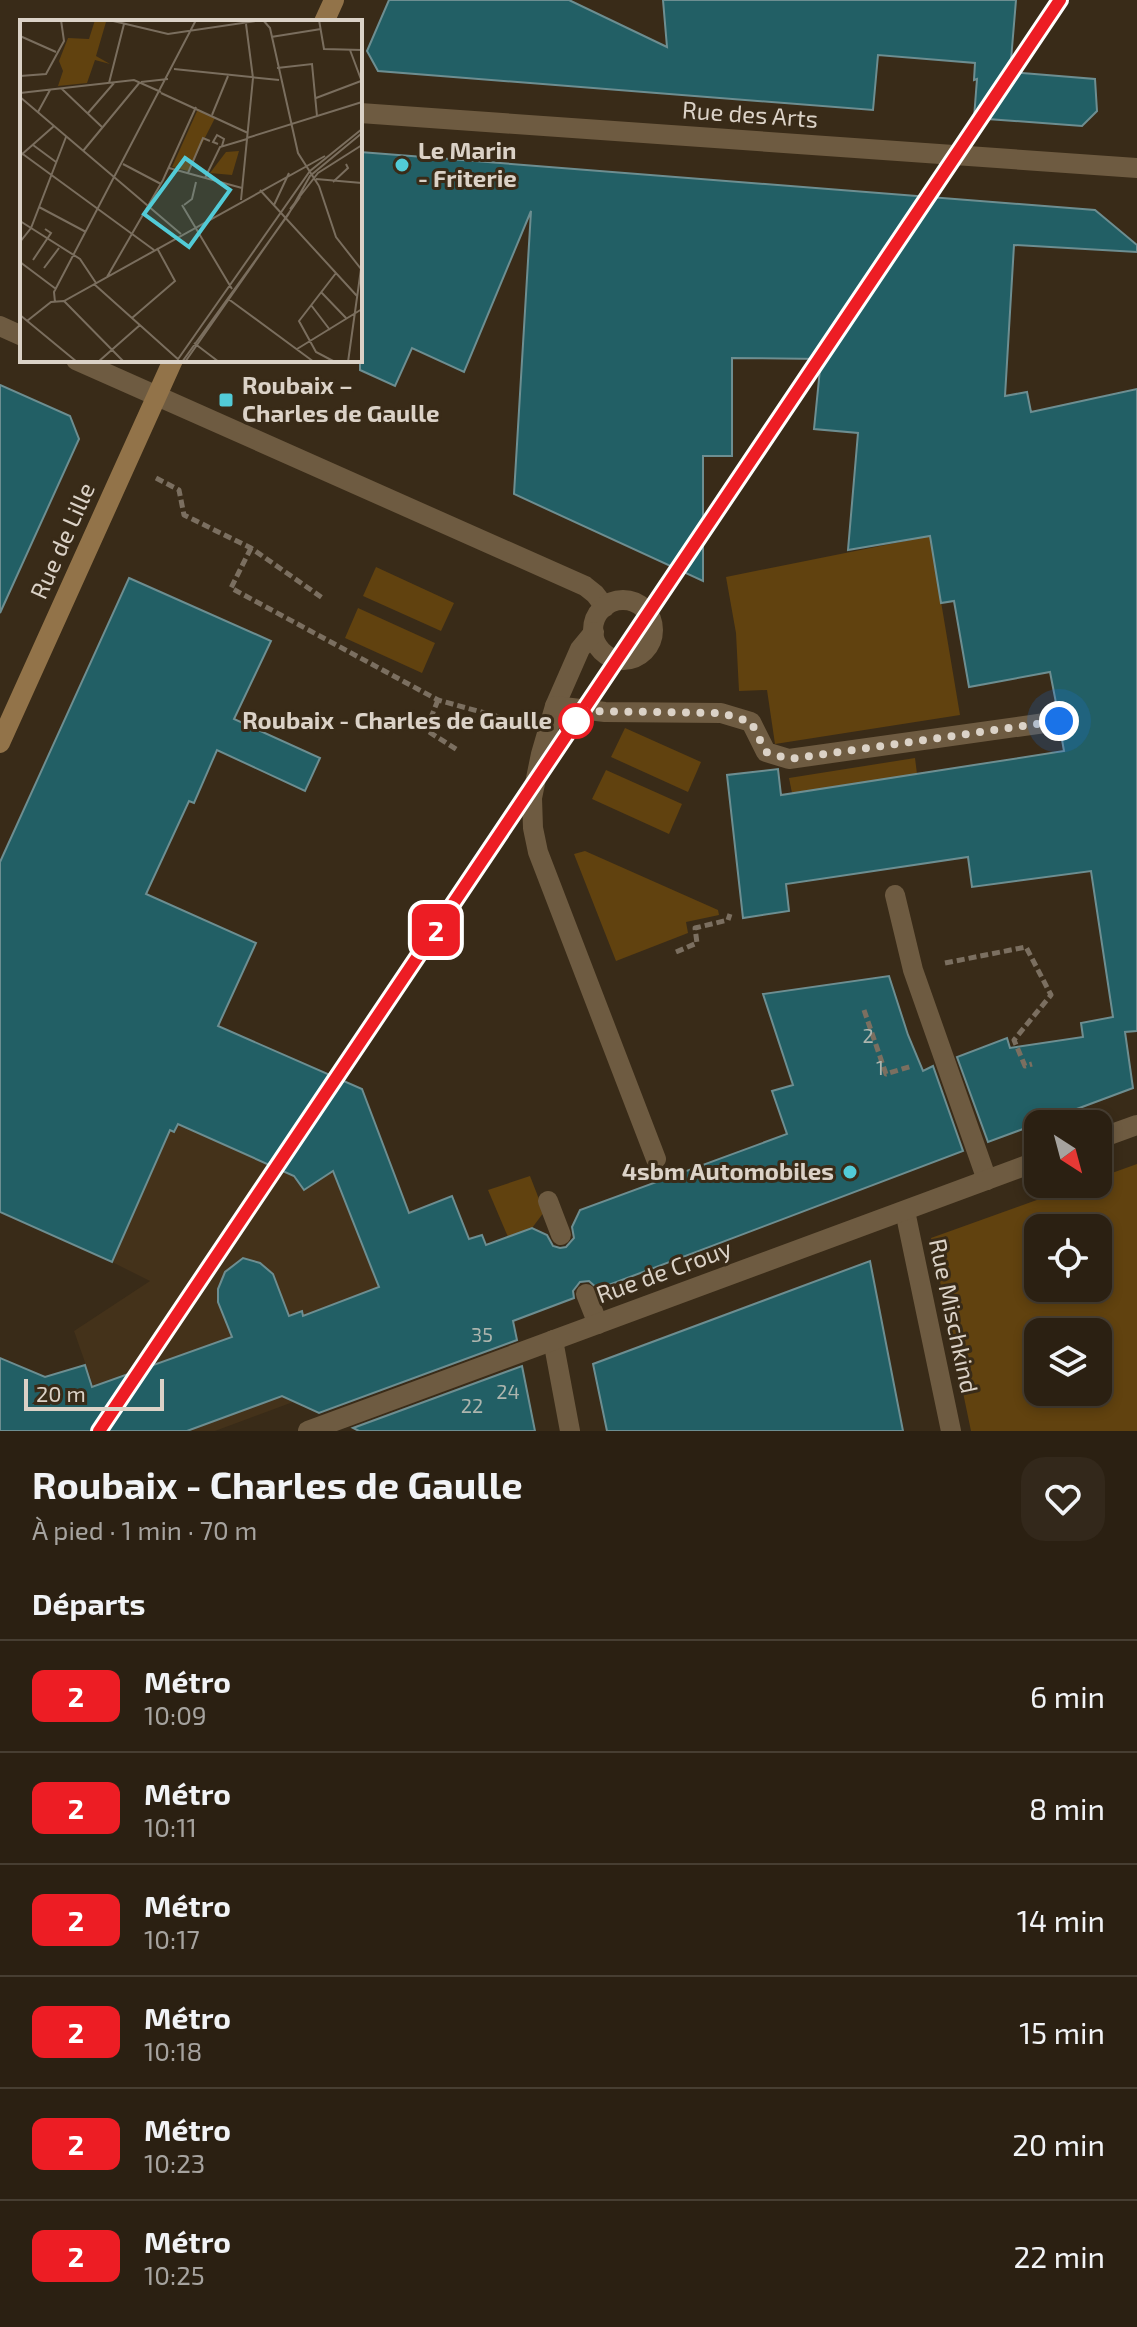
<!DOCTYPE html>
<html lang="fr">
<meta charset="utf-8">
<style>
body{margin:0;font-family:"Exo 2",sans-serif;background:#33281b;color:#f1f3f6;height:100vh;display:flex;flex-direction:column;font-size:30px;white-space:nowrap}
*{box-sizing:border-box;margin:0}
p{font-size:26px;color:#a6a39f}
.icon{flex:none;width:44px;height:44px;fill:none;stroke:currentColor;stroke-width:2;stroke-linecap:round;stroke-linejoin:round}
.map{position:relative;height:1431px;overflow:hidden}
.side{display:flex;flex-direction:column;background:#2b2012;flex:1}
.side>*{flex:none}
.badge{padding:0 16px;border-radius:12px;font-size:28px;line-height:52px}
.needle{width:52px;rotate:144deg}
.tools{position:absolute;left:1024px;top:1110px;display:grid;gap:16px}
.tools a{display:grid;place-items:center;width:88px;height:88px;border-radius:16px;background:#2b2012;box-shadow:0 4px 12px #0003,0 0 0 2px #473e32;font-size:40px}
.scale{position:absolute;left:24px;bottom:20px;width:140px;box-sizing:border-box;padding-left:8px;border:4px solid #dbd2c7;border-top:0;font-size:22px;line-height:28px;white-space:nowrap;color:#dbd2c7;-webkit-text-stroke:6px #392b18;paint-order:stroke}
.you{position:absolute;width:40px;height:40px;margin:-20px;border:6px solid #fff;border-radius:50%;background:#1a73e8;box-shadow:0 0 0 12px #1a73e833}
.map>.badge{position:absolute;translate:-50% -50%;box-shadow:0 0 0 4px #fff}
h2{padding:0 32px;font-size:30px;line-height:72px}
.round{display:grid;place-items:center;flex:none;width:84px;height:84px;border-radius:24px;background:#33281b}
.overview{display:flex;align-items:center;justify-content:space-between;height:136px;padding:0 32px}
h1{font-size:38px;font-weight:700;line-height:60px}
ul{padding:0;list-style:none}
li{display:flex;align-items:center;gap:24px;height:112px;padding:0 32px;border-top:2px solid #473e32}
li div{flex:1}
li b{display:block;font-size:30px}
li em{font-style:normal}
li .badge{min-width:88px;font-weight:700;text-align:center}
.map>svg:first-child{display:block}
.built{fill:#44321a}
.green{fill:#61420f;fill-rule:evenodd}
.building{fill:#225f65;stroke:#6d8e91;stroke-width:2}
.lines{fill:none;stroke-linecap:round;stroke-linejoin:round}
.path{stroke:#7b6f60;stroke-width:5;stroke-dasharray:8 4;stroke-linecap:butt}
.lane{stroke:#6e5b41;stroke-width:20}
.street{stroke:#6e5b41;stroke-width:20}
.secondary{stroke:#927349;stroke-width:20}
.line-casing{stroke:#fff;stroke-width:18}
.line{stroke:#ed1d24;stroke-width:12}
.walk{stroke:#dbd2c7;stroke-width:8;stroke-dasharray:0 14.4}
.poi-dot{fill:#52cbd7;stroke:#392b18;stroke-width:3}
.stop-dot{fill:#fff;stroke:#ed1d24;stroke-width:4}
.labels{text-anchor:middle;stroke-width:6;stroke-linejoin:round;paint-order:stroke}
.number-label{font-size:20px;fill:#adb5ae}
.street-label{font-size:24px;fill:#dbd2c7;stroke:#392b18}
.poi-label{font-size:24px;font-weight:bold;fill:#dbd2c7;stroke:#392b18;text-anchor:start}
.stop-label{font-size:24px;font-weight:bold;fill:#dbd2c7;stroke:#392b18;text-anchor:end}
.inset-road{fill:none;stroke:#7a6e5e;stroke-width:2}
.view{fill:#52cbd7;fill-opacity:0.15;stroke:#52cbd7;stroke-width:4}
.inset-edge{fill:none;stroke:#dbd2c7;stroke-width:4}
</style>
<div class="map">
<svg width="1137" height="1431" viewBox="0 0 1137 1431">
<rect width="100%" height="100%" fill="#392b18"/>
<path class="built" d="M0,929L362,1089L460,1340L215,1431H109L74,1331L150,1281L112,1262Z"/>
<g class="green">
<path d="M930,536L960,715L775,744L767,690L739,691L736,633L726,577Z"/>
<path d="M376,567L454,603L441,631L363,596Z"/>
<path d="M358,608L435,643L422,673L345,638Z"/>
<path d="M625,728L701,762L688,792L611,757Z"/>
<path d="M915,758L917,774L792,793L789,778Z"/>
<path d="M606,770L682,804L669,834L592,799Z"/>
<path d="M585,851L718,910L719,915L686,922L688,933L616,961L574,854Z"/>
<path d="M1137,1164V1431H971L931,1238L1081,1184H1098V1178ZM1038,1228H1098V1288H1038ZM1038,1332H1098V1392H1038Z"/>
<path d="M530,1176L544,1212L532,1228L508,1237L488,1190Z"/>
</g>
<g class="building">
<path d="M389,0H569L667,47L663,0H1016L1010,72L1095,79L1097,111L1082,126L974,118L977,79L974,80L975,63L878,55L873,110L378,71L367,51Z"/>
<path d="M360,152L1095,210L1137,245V252L1014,245L1005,396L1027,392L1031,412L1137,389V1031L1125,1032L1133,1088L988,1142L957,1057L1007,1038L1010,1048L1083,1037L1081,1023L1113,1017L1091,871L972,887L968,857L786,884L789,911L743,918L727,775L778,769L781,795L1064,751L1061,734L1068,731L1071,725L1072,718L1069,712L1057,708L1050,672L969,687L954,601L941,603L930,536L848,550L858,433L814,429L821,359L732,358V456H703V581L514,494L531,211L464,372L412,348L395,386L360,370Z"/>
<path d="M0,385L70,416L79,439L0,613Z"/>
<path d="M129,578L271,641L234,719L320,758L305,791L217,750L194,803L189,801L146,894L256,943L218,1026L362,1089L409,1213L452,1196L469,1239L482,1235L486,1245L532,1228L547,1235L553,1246L560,1248L566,1247L574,1238L572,1227L580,1210L787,1134L772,1091L793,1085L763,994L889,976L908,1035L923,1071L933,1066L963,1151L598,1289L589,1281L580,1282L573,1291L574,1298L513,1321L517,1340L319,1413L282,1396L187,1431H0V1358L45,1377L85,1365L92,1387L232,1337L218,1302V1289L225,1272L243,1258L260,1263L273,1274L289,1316L302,1311L303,1316L379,1287L333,1171L304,1190L294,1176L178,1124L174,1132L170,1130L112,1262L0,1212V862Z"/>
<path d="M870,1261L903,1431H607L593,1364Z"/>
<path d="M522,1366L535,1431H359L353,1428Z"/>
</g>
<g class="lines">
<g class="path">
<path d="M156,478L179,490L184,515L251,548L324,599"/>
<path d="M251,548L231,588L438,700L517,722"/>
<path d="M438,700L426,730L459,751"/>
<path d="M676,952L697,943L695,928L728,920L730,914"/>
<path d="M945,963L1026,947L1051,995L1014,1040L1025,1066L1032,1064"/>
<path d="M864,1010L886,1074L912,1066"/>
</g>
<g class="lane">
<path d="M895,895L913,970L987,1180"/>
<path d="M548,1201L561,1235"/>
<path d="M586,1294L598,1324"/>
</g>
<g class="street">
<path d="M360,113L1137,168"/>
<path d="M0,326L22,336"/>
<path d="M76,360L585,586L595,594L605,607"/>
<circle cx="623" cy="630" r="30"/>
<path d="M594,632L580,649L555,706L541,754L532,798L533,828L538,852L656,1159"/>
<path d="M555,706L605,712L721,713L751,722L766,752L789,759L1059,721"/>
<path d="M1098,1139L1137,1125"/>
<path d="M905,1211L951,1431"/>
<path d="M553,1340L570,1431"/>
<path d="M308,1431L1038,1161"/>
</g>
<g class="secondary">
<path d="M324,22L334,0"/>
<path d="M0,743L173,360"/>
</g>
</g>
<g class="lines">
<g class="line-casing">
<path id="line" d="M99,1431L1060,0"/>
</g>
<use href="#line" class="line"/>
<path class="walk" d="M576,721L583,711L721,713L751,722L766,752L789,759L1059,721"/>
</g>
<g class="poi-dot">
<circle cx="402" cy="165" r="8"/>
<rect x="218" y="392" width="16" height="16" rx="4"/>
<circle cx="850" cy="1172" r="8"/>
</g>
<circle class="stop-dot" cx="576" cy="721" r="16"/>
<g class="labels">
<g class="number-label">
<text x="868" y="1043">2</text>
<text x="880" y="1075">1</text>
<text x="482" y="1342">35</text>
<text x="508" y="1399">24</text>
<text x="472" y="1413">22</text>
</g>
<g class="street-label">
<text transform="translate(750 115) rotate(4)" y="8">Rue des Arts</text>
<text transform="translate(63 541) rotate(-66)" y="8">Rue de Lille</text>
<text transform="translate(664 1272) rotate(-20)" y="8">Rue de Crouy</text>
<text transform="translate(953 1316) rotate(78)" y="8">Rue Mischkind</text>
</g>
<g class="poi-label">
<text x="418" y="159">Le Marin<tspan x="418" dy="28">- Friterie</tspan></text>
<text x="242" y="394">Roubaix –<tspan x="242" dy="28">Charles de Gaulle</tspan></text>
<text x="834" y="1180" text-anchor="end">4sbm Automobiles</text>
</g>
<g class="stop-label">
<text x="552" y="729">Roubaix - Charles de Gaulle</text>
</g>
</g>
<g transform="translate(20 20)">
<rect width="342" height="342" fill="#392b18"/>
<path d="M75,0L86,2L76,36L90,44L75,40L67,63L38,66L43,51L39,41L48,18L69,19ZM178,89L195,98L168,151L152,147ZM219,131L212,155L190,153L206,132Z" fill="#61420f"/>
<path class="inset-road" d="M89,0L148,14L242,0M243,0L250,8L278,133L299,166M299,0L304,29L342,30M0,16L36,32M251,17L301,9M330,30L342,62M257,48L292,44L297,96M154,49L259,60M0,56L26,54L44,21L41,0M121,62L148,59M89,63L104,4M42,69L83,108M0,73L114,60L141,72M141,73L228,113M0,77L161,214M296,78L341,61M18,92L30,70M68,93L94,63M192,95L208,56M227,118L342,82M198,124L193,122L197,115L204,119L202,126M13,125L36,142M63,131L120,62M0,132L134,230M0,136L34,106M103,144L141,164M149,148L222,168M168,153L183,118L190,121M185,158L200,127L227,119M296,159L342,163M313,162L328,148L326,144M299,166L316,217L341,249L328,342M240,170L337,276M221,180L233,58L226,4M162,185L212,269M164,185L172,179L176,162M254,185L269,153M19,187L66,212M270,189L298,153L342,125M0,201L60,239L76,263M0,222L11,208L46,117M13,240L31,213L25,209M0,242L36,269M24,248L39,228M87,257L143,160L176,87M74,264L160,341M301,272L326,298M207,278L294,342M44,281L104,342M35,282L34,272L176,0M291,285L310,310M0,295L57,342M112,298L155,261L137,228M7,301L31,282L44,281L305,136M174,323L199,342M277,329L342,289M78,342L120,305M156,342L290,151L342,109M162,342L268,195L290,156L342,113M165,342L280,177M315,342L296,332L279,301L316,253"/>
<path class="view" d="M165,138L210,170L169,227L124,194Z"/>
<rect width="342" height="342" class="inset-edge"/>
</g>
</svg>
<div class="tools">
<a><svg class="needle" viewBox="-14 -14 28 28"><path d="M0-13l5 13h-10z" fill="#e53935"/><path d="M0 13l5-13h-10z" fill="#a6a39f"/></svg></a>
<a><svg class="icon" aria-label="locate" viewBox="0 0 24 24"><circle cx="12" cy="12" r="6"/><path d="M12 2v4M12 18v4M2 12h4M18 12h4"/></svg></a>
<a><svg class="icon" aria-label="layers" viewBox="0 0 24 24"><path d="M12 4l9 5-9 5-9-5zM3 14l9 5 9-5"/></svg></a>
</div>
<div class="scale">20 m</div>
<div class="you" style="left:1059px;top:721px"></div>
<b class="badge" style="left:436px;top:930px;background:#ed1d24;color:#fff">2</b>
</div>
<section class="side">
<div class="overview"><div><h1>Roubaix - Charles de Gaulle</h1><p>À pied · 1 min · 70 m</p></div><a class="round"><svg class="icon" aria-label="heart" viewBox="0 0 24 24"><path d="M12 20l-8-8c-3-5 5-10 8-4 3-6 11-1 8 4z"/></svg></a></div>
<h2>Départs</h2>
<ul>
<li><span class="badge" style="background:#ed1d24;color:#fff">2</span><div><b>Métro</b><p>10:09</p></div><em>6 min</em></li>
<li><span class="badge" style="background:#ed1d24;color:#fff">2</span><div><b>Métro</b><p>10:11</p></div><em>8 min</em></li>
<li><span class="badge" style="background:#ed1d24;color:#fff">2</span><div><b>Métro</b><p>10:17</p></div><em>14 min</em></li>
<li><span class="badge" style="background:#ed1d24;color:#fff">2</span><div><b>Métro</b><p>10:18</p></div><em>15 min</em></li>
<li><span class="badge" style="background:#ed1d24;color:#fff">2</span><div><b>Métro</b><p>10:23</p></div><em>20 min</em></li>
<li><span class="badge" style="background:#ed1d24;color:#fff">2</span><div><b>Métro</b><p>10:25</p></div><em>22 min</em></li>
</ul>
</section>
